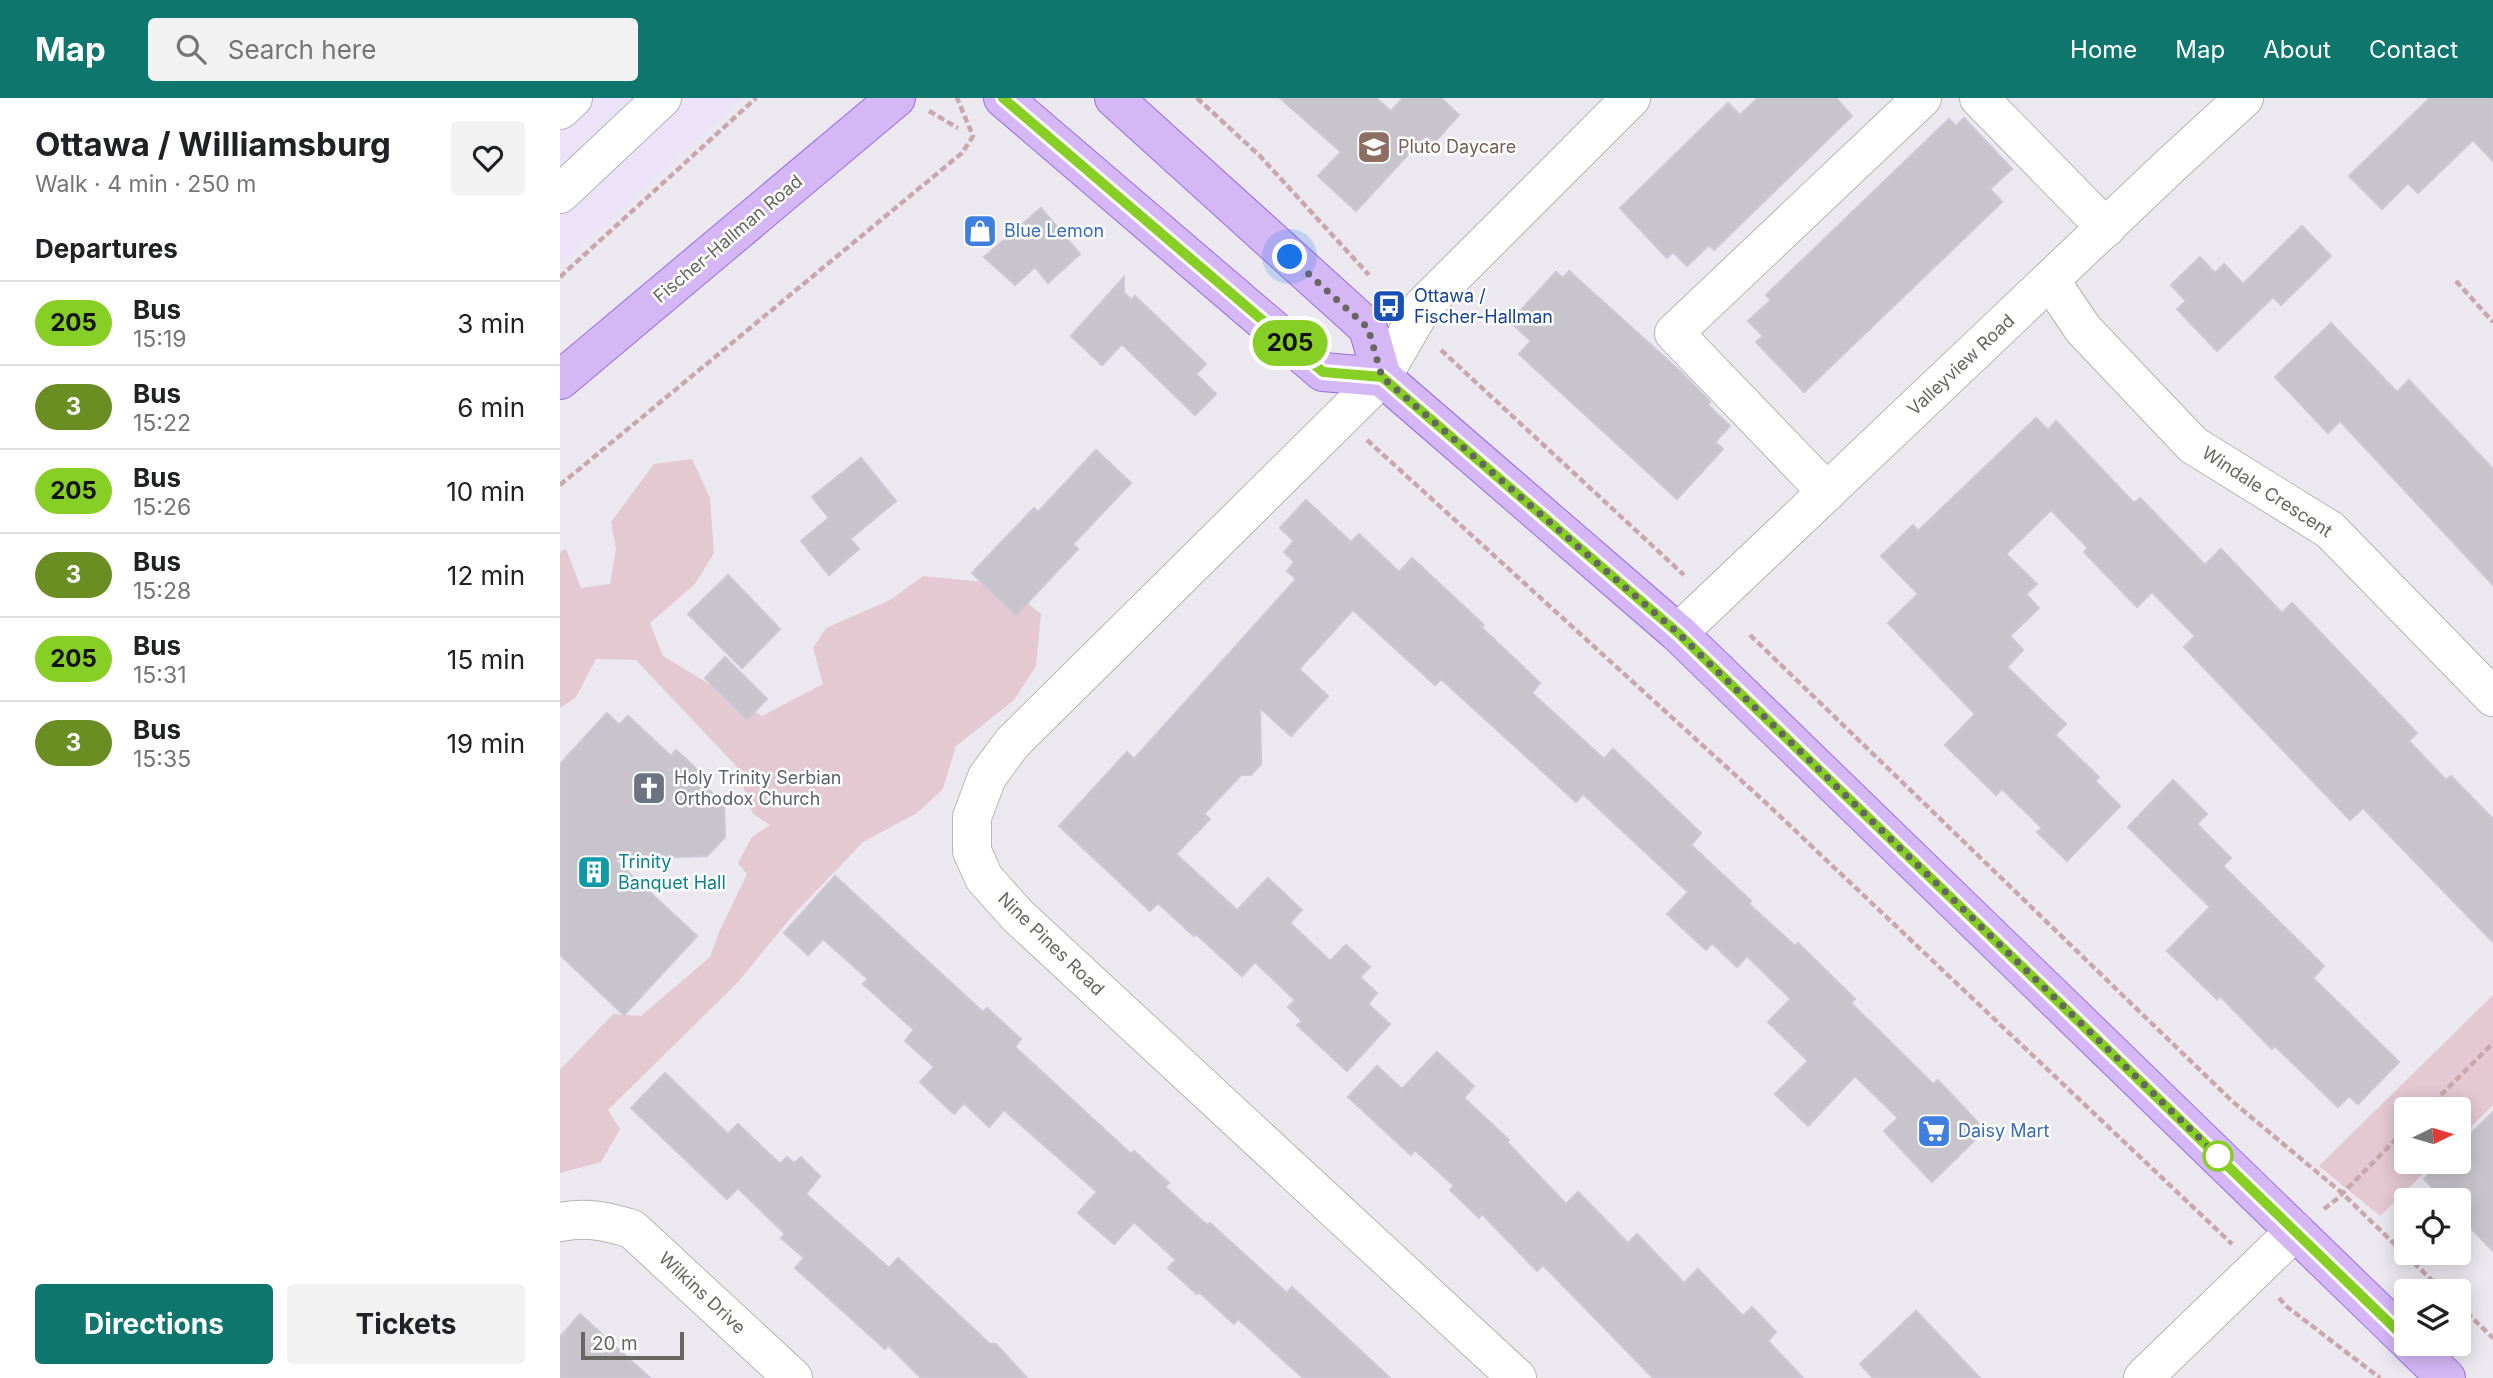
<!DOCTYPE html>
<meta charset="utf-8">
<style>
body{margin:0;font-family:Inter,sans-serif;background:#f2f2f2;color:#202124;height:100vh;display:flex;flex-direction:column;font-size:26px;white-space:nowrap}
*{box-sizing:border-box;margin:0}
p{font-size:23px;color:#757577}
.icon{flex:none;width:38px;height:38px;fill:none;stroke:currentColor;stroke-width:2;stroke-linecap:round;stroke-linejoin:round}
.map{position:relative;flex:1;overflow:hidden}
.drawer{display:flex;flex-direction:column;background:#fff;width:560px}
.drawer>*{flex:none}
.badge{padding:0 14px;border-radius:23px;font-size:24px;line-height:46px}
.needle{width:46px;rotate:85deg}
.fabs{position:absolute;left:1834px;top:999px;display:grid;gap:14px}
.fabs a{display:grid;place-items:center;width:77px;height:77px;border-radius:7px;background:#fff;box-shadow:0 4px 18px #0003;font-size:35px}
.scale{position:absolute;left:21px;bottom:18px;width:103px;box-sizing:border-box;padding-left:7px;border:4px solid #656760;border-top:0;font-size:19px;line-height:24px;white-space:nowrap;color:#656760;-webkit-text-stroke:5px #fff;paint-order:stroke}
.you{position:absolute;width:35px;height:35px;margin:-18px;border:5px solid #fff;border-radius:50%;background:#1a73e8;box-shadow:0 0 0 10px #1a73e833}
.map>.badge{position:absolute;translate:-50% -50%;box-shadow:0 0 0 4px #fff}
h2{padding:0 35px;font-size:26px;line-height:63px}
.round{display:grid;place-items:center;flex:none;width:74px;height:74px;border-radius:7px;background:#f2f2f2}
.headline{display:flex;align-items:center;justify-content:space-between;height:119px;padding:0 35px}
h1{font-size:33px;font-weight:700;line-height:52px}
.action{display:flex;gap:14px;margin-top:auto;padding:14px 35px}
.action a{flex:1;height:80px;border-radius:7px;background:#0f766e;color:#fff;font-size:28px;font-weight:700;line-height:80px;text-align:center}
.action a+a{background:#f2f2f2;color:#202124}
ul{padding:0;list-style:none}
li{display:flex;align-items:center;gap:21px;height:84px;padding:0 35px;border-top:2px solid #e0e0e0}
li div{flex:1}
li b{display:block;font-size:26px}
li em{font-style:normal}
li .badge{min-width:77px;font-weight:700;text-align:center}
header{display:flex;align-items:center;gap:42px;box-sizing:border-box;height:98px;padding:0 35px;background:#0f766e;color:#fff}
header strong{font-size:33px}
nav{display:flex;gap:38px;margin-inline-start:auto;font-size:24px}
.search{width:490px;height:63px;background:#f2f2f2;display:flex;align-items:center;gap:18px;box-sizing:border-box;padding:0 24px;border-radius:7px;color:#757577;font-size:26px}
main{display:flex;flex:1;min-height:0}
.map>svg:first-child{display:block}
.commercial{fill:#ece3fb}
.green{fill:#e4c8d2}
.building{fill:#c7c5cb;stroke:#cbc7d4;stroke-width:2}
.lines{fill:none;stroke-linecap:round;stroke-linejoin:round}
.minor-casing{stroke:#b5b6b1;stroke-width:40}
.major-casing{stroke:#976fe2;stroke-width:40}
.path{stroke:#cba7ab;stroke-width:4.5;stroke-dasharray:7 3.5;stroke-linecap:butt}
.minor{stroke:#fff;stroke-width:38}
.major{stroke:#d5b7f6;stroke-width:38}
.line-casing{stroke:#fff;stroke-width:16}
.line{stroke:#87cf25;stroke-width:10}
.walk{stroke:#656760;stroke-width:7;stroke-dasharray:0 12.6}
.stop-dot{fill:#fff;stroke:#87cf25;stroke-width:3.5}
.labels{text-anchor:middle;stroke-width:5;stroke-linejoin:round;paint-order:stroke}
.education-label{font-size:18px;fill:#785e54;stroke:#fff;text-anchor:start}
.shop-label{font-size:18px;fill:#366cbe;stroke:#fff;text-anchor:start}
.street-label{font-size:18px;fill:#656760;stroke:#fff}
.transit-label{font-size:18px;fill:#164399;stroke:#fff;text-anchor:start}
.worship-label{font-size:18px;fill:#5b616d;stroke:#fff;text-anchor:start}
.culture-label{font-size:18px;fill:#0d838f;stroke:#fff;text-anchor:start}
</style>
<header>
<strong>Map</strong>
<div class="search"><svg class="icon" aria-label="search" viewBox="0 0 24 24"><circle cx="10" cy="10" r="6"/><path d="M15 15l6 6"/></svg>Search here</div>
<nav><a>Home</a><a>Map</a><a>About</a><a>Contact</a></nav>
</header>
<main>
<section class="drawer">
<div class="headline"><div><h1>Ottawa / Williamsburg</h1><p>Walk · 4 min · 250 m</p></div><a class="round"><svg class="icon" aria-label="heart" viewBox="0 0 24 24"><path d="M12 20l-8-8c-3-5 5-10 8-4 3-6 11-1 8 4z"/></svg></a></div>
<h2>Departures</h2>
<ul>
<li><span class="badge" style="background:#87cf25;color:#111">205</span><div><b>Bus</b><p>15:19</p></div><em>3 min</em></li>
<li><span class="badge" style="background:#6b8e23;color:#fff">3</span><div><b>Bus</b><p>15:22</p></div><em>6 min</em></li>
<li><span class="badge" style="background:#87cf25;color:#111">205</span><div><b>Bus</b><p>15:26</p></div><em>10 min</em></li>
<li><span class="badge" style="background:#6b8e23;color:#fff">3</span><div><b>Bus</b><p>15:28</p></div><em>12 min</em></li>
<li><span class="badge" style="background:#87cf25;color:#111">205</span><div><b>Bus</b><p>15:31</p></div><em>15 min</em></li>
<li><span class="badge" style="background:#6b8e23;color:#fff">3</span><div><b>Bus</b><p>15:35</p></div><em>19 min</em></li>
</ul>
<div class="action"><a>Directions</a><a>Tickets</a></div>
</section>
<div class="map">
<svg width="1933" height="1280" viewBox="0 0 1933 1280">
<rect width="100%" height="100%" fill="#ebe8f0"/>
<path class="commercial" d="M0,0H182L0,167Z"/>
<g class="green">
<path d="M132,361L150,400L154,455L135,486L90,525L103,558L202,618L263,586L253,550L266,530L330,502L363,478L444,486L481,516L476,568L454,602L396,648L383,691L357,715L303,744L233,817L178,884L48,1012L60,1031L41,1064L0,1075V972L53,916L81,918L150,859L160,832L187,776L178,765L192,739L210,727L193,716L176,668L76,562L36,561L16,599L0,610V454L6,451L21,490L50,486L56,451L51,424L94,366Z"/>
<path d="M1933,897V1007L1899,1041V1012H1846V1064H1875L1820,1118L1759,1068Z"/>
</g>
<g class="building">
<path d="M720,0H816L831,13L843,0H881L899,17L873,46L865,38L796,113L758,78L781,54Z"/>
<path d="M1198,0H1276L1292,18L1154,152L1149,147L1127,168L1113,154L1107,160L1060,110L1168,5L1180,17Z"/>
<path d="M1870,0H1933V63L1913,42L1858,95L1848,85L1822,111L1789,78Z"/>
<path d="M1404,20L1452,71L1430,91L1442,104L1244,294L1196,244L1203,238L1188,223L1211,202L1206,197L1389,21L1396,28Z"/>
<path d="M481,110L520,156L488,185L475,169L455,187L424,159Z"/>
<path d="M1742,128L1771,158L1721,207L1713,199L1657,253L1617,211L1626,203L1611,187L1640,159L1655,175L1664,166L1683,186Z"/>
<path d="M1009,173L1122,275L1150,304L1148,307L1170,328L1155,344L1163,351L1117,401L959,256L971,243L950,224L996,174L1003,180Z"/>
<path d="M564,179V195L572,202L575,198L646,266L636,276L656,296L635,317L562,246L542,267L511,238Z"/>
<path d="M1771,225L1837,294L1849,282L1933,371V487L1780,323L1768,335L1715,279Z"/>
<path d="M1476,320L1488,332L1496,323L1574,405L1580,400L1645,467L1661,451L1722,515L1732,505L1857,635L1849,643L1886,682L1891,678L1933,721V844L1803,710L1790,722L1624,549L1635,538L1592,494L1577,509L1524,454L1528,450L1491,412L1446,456L1477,486L1466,496L1479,510L1450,538L1463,552L1447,569L1506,626L1495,637L1539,679L1535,683L1560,708L1507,763L1477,734L1482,730L1442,691L1436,697L1385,647L1415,616L1328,525L1358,496L1321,458L1353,427L1358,433Z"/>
<path d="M536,352L571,385L513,446L518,451L456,517L412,475L474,410L478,414Z"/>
<path d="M301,360L336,403L290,441L299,451L269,477L241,443L269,420L252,399Z"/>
<path d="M746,402L791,444L799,436L839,474L852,460L924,527L921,529L980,585L972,595L1044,661L1053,651L1141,735L1131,747L1191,803L1189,806L1235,848L1238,845L1295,901L1291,905L1373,986L1378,982L1425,1032L1372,1084L1324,1033L1338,1020L1295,978L1248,1028L1215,996L1248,963L1208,924L1231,901L1187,858L1177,869L1152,845L1146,852L1107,816L1128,794L1023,696L1016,704L881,581L875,587L793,512L739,571L768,598L731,638L700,610L701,666L691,677H681L644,716L650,721L616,756L677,812L708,780L742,812L730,825L770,863L786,847L810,869L800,879L817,895L808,906L830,926L787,973L737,927L742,923L728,909L735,902L695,864L682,878L636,836L634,838L598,805L590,813L553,778L499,728L567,654L574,661L736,481L727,473L734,464L724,454L734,443L720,430Z"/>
<path d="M168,477L220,531L182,570L128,516Z"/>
<path d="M165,559L207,601L187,621L145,580Z"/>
<path d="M47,615L59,627L68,618L111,658L116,652L140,674L135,679L164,706L165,739L147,758L54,761L137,838L64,917L0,857V666Z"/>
<path d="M1613,682L1647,716L1637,726L1671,760L1663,768L1764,868L1753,880L1839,964L1798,1006L1789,998L1778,1009L1715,948L1712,951L1660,898L1657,901L1607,853L1650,809L1568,729Z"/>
<path d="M275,778L423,914L427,910L461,941L455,949L571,1056L574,1053L609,1085L605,1089L647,1127L650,1125L727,1195L732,1189L830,1280H743L678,1221L674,1226L639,1194L637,1196L608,1170L616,1162L574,1124L554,1146L518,1115L537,1094L444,1012L429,1029L404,1005L394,1016L360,984L374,969L345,943L354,932L303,886L308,881L263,841L248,857L224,835Z"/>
<path d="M877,954L914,988L904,1000L949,1042L947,1044L1006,1106L1018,1094L1068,1145L1077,1136L1124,1185L1138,1171L1183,1218L1192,1209L1216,1234L1208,1243L1243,1280H1093L983,1167L977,1173L922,1116L919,1120L890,1092L894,1088L855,1052L851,1057L788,999L817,968L842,991Z"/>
<path d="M105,975L168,1036L178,1026L220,1066L227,1059L234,1065L241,1059L260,1078L246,1096L329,1170L338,1160L430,1246H436L467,1280H361L328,1247L325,1251L235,1170L244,1160L221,1140L225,1136L178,1090L167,1101L71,1010Z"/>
<path d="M1933,1014V1153L1899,1118V1102H1884L1864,1081L1881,1064H1899V1047Z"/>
<path d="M1356,1213L1420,1280H1313L1300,1266Z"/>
<path d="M20,1216L90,1280H0V1239Z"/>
</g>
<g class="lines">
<g class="minor-casing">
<g id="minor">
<path d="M1419,0L1546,130"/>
<path d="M0,12L13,0"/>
<path d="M0,96L102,0"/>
<path d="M1490,182L1523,231L1633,347L1770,432L1933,599"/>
<path d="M1267,394L1114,235L1362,0"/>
<path d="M1118,535L1613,65L1684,0"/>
<path d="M0,1124C27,1119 46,1123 72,1131L233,1280"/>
<path d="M957,1280L458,818L424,780L412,753V719L427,679L452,645L822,279L863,208L1071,0"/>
<path d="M1583,1280L1735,1133"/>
</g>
</g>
<g class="major-casing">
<g id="major">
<path d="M443,0L763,274L822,279"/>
<path d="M554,0L808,230L822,279L1118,535L1846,1241"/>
<path d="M0,282L336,0"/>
<path d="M1851,1246L1886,1280"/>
</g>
</g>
<g class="path">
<path d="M637,0L700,58L809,177"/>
<path d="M369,13L398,30"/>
<path d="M0,179L196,0"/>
<path d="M1896,183L1933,224"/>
<path d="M881,252L1124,477"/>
<path d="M807,342L1206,705L1672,1146"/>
<path d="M0,387L402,55L413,38L397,0"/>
<path d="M1190,537L1673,1004L1782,1095L1884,1194"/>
<path d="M1866,1012L1933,945"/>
<path d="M1764,1111L1778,1100L1846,1031"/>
<path d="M1719,1200L1726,1208L1820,1280"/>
<path d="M1899,1207L1933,1240"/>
</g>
<use href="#minor" class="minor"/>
<use href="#major" class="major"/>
</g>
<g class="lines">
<g class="line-casing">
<path id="line" d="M443,0L763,274L822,279L1118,535L1846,1241"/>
</g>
<use href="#line" class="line"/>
<path class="walk" d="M730,159L808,230L822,279L1118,535L1658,1058"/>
</g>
<defs>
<g id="school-square" transform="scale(1.75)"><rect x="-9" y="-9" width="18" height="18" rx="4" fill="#8d6e63" stroke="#fff"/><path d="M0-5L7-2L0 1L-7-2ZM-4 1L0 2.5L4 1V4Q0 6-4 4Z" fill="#fff"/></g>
<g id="shop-square" transform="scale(1.75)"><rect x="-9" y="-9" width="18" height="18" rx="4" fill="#3f7fe0" stroke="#fff"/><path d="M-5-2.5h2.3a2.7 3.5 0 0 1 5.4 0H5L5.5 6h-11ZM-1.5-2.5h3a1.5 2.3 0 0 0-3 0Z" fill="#fff"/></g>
<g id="bus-square" transform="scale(1.75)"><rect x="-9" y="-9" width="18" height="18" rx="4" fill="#1a4fb4" stroke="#fff"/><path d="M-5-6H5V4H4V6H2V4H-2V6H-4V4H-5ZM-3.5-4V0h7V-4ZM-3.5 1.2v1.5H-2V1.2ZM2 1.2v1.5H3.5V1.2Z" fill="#fff"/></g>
<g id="church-square" transform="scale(1.75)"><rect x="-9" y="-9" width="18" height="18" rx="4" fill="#6b7280" stroke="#fff"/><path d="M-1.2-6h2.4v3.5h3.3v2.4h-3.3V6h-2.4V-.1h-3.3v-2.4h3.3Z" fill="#fff"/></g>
<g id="building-square" transform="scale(1.75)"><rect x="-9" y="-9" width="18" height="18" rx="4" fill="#0f9aa8" stroke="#fff"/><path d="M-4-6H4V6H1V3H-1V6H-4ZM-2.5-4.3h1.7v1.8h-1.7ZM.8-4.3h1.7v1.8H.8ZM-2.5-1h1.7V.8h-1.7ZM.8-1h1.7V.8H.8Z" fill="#fff"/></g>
<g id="supermarket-square" transform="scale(1.75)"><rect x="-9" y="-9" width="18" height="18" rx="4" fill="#3f7fe0" stroke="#fff"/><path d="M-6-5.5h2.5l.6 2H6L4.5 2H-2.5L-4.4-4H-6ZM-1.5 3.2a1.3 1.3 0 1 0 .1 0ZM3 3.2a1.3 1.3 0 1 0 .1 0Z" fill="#fff"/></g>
</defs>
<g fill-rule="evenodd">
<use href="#school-square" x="814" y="49"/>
<use href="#shop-square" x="420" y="133"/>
<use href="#bus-square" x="829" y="208"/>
<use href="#church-square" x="89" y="690"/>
<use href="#building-square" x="34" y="774"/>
<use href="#supermarket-square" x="1374" y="1033"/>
</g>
<circle class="stop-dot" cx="1658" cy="1058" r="14"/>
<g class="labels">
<g class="education-label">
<text x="838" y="55">Pluto Daycare</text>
</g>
<g class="shop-label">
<text x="444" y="139">Blue Lemon</text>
<text x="1398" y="1039">Daisy Mart</text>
</g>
<g class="street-label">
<text transform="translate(168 141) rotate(-40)" y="6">Fischer-Hallman Road</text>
<text transform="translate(1401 267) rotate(-43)" y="6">Valleyview Road</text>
<text transform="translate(1707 394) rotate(33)" y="6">Windale Crescent</text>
<text transform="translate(491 846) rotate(44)" y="6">Nine Pines Road</text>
<text transform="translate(142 1195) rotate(43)" y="6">Wilkins Drive</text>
</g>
<g class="transit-label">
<text x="854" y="204">Ottawa /<tspan x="854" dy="21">Fischer-Hallman</tspan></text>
</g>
<g class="worship-label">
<text x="114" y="686">Holy Trinity Serbian<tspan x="114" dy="21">Orthodox Church</tspan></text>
</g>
<g class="culture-label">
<text x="58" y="770">Trinity<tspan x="58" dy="21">Banquet Hall</tspan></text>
</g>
</g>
</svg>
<div class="fabs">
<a><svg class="needle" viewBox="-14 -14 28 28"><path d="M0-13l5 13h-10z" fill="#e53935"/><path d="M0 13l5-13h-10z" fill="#757577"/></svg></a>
<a><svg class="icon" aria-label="locate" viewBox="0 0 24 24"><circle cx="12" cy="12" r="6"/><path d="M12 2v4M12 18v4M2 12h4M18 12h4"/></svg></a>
<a><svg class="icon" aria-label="layers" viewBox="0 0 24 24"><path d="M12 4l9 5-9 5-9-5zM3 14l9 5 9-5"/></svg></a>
</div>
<div class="scale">20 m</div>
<div class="you" style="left:730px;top:159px"></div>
<b class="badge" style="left:730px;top:245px;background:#87cf25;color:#111">205</b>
</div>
</main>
